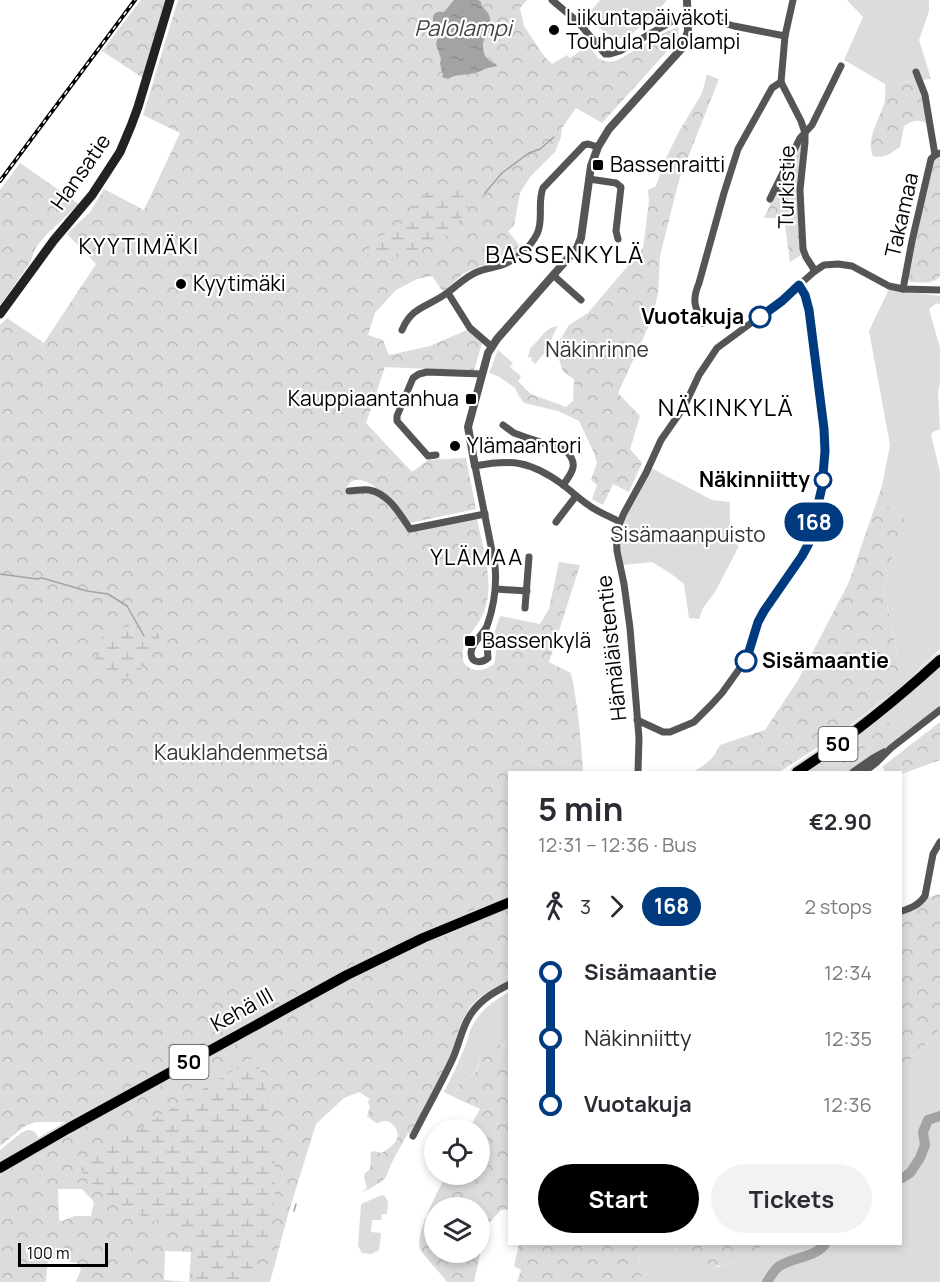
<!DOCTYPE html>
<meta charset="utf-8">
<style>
body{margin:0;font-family:Manrope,sans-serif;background:#f2f2f3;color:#2b2b33;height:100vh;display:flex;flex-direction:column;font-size:22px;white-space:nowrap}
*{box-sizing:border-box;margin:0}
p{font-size:20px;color:#7c7c81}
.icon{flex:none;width:33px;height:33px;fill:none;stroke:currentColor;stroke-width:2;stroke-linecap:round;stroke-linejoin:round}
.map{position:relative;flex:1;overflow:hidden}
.drawer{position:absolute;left:508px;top:771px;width:394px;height:474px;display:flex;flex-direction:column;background:#fff;border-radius:0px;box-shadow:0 3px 9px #0003}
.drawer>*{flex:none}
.badge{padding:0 12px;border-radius:20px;font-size:21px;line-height:39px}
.buttons{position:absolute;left:424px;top:1119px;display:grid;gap:12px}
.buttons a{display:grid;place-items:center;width:66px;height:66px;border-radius:50%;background:#fff;box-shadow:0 3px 9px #0003;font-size:30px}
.scale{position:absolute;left:18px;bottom:15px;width:90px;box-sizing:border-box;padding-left:6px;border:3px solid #000;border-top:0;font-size:16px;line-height:21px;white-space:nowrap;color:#000;-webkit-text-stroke:4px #fff;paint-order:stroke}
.map>.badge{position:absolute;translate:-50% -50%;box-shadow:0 0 0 3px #fff}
.legs{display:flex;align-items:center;gap:9px;height:66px;padding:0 30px;font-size:20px}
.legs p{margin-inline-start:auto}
.headline{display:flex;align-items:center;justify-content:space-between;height:102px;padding:0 30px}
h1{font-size:33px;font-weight:700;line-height:45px}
.cta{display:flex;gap:12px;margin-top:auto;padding:12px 30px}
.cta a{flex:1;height:69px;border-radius:36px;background:#000;color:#fff;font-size:24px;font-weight:700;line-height:69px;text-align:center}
.cta a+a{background:#f2f2f3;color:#2b2b33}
ul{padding:0 30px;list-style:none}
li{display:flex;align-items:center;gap:21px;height:66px;font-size:22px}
li i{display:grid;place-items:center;width:9px;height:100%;margin:0 8px;background:currentColor}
li i::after{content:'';width:15px;height:15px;margin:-8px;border:4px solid;border-radius:50%;background:#fff}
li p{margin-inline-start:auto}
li:first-child i{background:linear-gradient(#0000 50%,currentColor 0)}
li:last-child i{background:linear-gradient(currentColor 50%,#0000 0)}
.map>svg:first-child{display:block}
.green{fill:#dcdcdc}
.forest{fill:url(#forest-crowns);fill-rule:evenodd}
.wetland{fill:url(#wetland-marsh)}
.water{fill:url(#water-ripples)}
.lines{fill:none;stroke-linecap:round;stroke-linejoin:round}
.stream{stroke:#a3a3a3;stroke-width:1.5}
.river{stroke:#a3a3a3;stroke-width:10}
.trunk-casing{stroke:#dbdbdb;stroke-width:14}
.minor{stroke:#555;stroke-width:7}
.tertiary{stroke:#555;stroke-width:8}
.secondary{stroke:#222;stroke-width:9}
.trunk{stroke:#000;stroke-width:10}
.rail-casing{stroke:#000;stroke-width:4}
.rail{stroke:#fff;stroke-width:1.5;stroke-dasharray:4.5;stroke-linecap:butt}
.line-1-casing{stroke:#fff;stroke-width:14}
.line-1{stroke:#003b80;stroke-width:9}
.poi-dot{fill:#000;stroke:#fff;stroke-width:2}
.stop-1-dot{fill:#fff;stroke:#003b80;stroke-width:3}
.labels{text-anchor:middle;stroke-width:4.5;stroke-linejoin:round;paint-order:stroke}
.shield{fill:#fff;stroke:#4c4c4c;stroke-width:1.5}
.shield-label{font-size:20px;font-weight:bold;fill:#000}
.poi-label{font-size:21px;fill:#000;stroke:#fff;text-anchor:start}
.street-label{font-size:21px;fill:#000;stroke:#fff}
.stop-label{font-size:21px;font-weight:bold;fill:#000;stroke:#fff;text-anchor:end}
.park-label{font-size:21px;fill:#333;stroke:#fff}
.water-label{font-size:22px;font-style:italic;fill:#444;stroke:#fff}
.neighbourhood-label{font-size:22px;letter-spacing:1.5px;fill:#000;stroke:#fff}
.quarter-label{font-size:24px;letter-spacing:1.5px;fill:#000;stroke:#fff}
</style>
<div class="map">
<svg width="940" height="1282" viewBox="0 0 940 1282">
<defs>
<pattern id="forest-crowns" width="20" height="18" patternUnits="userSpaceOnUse" patternTransform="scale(1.5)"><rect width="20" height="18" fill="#dcdcdc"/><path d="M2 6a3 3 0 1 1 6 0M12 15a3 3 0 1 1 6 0" fill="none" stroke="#bbb"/></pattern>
<pattern id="wetland-marsh" width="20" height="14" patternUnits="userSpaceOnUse" patternTransform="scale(1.5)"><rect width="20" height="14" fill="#dcdcdc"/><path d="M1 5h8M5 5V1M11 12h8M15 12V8" fill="none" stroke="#bbb"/></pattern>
<pattern id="water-ripples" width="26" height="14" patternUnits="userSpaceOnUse" patternTransform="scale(1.5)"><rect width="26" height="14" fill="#a3a3a3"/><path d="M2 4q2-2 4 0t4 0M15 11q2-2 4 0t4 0" fill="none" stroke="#8b8b8b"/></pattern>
</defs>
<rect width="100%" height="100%" fill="#fff"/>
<g class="green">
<path d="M600,0H667L655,14L628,37L621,39L611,36L585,18Z"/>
<path d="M847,0H929V11L919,40L931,79L885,84L844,60L863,17Z"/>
<path d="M889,289L940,296V305L937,303L929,309L940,348V382L938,393L940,429L933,432L931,435L940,472V649L903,684L884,589L893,555L905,532L903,516L889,509L882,486L890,445L869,331Z"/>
<path d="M558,326L553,335L549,348L535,364L531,360L532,358L531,357L529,358L528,357L530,348C541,340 543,328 558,326Z"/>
<path d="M498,350L513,363L510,367L521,376L515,388L498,376L489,373Z"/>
<path d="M651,468L712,500L730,502V540L739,546L715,592L703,608L699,619L689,618L684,584L670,573L652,562L623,565L618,539L622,524Z"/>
<path d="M940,668V706L891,745L870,758L850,772H842L841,766L848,760L863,758L857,753L863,743L851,749L838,751L887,713Z"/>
<path d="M510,992V1049L500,1044L480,1055C478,1073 474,1075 459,1083L454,1097L444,1092C451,1078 458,1064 464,1049C467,1043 468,1037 470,1031C478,1012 492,1001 510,992Z"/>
<path d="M940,1029V1282H642L637,1244H671L676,1250L717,1267L731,1263L747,1255L765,1244H902V1178L909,1173L902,1170V1069Z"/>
<path d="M27,1130C34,1130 36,1132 39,1139L0,1162V1150L21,1133Z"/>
<path d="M382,1195L385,1196L388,1202L387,1214H382L381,1220H372L371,1232L381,1233L379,1250L371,1254L362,1253L358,1246L361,1204Z"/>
</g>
<g class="forest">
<path d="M141,0H165L143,78L102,51Z"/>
<path d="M178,0H527L520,8L524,26L544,56L552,64L567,55L570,58L585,48L583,44L586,42L598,58L604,61L612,62L620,59L658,36L679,26L678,37L671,47L602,123L576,108L562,128L561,137L555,152L530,177L520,193L514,226L508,231L522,249L502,261L476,268L464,273L443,292L432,276L417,279L396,290L375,313L368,335L383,340L389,355L430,346L467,330L482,343L474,371L385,367L366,423L412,472L428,460L466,458L476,509L410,523C400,512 368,470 351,482C346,486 346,490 347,495L366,492L382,498L393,509L406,529L410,532L477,519C483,549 495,583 484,612C476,632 458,641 464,663C473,674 484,671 494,664C498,651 494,643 495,632C496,627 498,621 500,616L540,624L549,609L559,562L580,565L549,662L571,673C578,706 581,739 583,772H510V898L391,947L259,1017L68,1122H36L25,1126L0,1146V325L7,318L44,343L96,264L67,234L90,212L104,189L144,210L180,133L143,115Z"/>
<path d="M707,75L719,79L679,180L660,256L658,294L651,321L618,393L640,416L630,449L642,463L629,492L613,484L603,505L592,499L597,485L591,480L597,463L594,453L579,421L558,411L524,403L519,396L515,388L518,382L531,394L566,407L573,401L574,379L563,372L558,356L560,340L569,325L588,313L643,248L649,201L648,190L656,186L665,160L680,130L702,93Z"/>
<path d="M923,80L933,126C920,120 916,118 904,126L900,147C891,153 884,159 873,156C866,138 879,120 884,104C886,97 885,90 885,84Z"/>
<path d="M802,141L797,191L801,255L790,262L784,218H764L774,196L777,195L788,197L790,193L779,189Z"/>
<path d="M940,155V276C933,285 922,282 911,282L907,278L932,161Z"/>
<path d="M20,163L79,204L45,236L35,249L30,263L0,306V190Z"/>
<path d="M882,486L889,508L903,516L907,525L905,532L893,555L884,589L903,684L839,734L779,772H693C706,764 713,760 720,745L765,730L798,680L849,582Z"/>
<path d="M887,721L891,725L888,728L889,730L896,725L903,727V732L895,738L892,737C888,742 887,746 880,748L878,747L874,749L870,748L871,737L880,730L883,732L887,731L885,726Z"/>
<path d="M940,722V760L902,774V772H886L882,767Z"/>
<path d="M864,743L865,748L858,753L864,759L856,765L848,760L841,766L842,772H807L838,751L851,749Z"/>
<path d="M940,894V1029L902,1069V914L926,898Z"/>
<path d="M510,908V980C495,987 479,995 469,1009C458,1024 456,1044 449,1060C438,1086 423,1110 410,1134L408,1133L392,1162L386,1177L381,1182L369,1189L361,1192L367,1188L364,1177L365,1173L370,1169L371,1160L370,1153L374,1151L381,1153C391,1148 404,1138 394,1126C392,1124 389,1121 386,1121C382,1121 379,1123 376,1123L367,1116L370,1107L368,1102L370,1099L359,1092L344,1098L316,1124L289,1211L270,1282H76L81,1269L77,1263L48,1257L46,1282H0V1176L81,1127L179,1075L352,978L417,947ZM58,1189H82L94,1202L91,1216H75L62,1221L59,1220ZM165,1251L191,1252L189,1282L164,1280Z"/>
<path d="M492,1041L510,1049V1209L501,1210L482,1231L480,1255L474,1282H447C442,1275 423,1255 420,1249C414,1235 439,1189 446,1175L480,1174V1130L469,1129L480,1109L454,1097L459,1083C483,1071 477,1068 482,1044ZM435,1208H480V1252H435Z"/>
<path d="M519,1244H637L642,1282H517L521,1270L514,1266Z"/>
<path d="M671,1244H765C741,1259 718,1276 690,1259C682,1254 676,1250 671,1244Z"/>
</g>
<g class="wetland">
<path d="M446,187L472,190L473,200L456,225L436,243L387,261L367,257L372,239C401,229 405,224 418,197Z"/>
<path d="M133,625L161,634L141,669L118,683L95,660L103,633Z"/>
<path d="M255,1057L264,1079L275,1158V1197L268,1230L253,1266V1282H195L198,1266L196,1245L169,1228L126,1209L104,1195L90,1182L78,1166Z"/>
</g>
<path class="water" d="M454,0H478L481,2L482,7C491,13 491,21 490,31C479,40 481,60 496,64L497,66C488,68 486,68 478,72C468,76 456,73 448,79L442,77L443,74L442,72L440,63L441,59L436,44L440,30L433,21C432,13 437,11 444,12Z"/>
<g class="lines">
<g class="stream">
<path d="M485,193L502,173L529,153L540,149L554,137"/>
<path d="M0,574L37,579L42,578L87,591L108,594L127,606L144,636"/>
<path d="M294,1211L296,1204"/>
</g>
<g class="river">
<path d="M902,1178L910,1173L920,1158L925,1145L923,1132L928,1120L940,1116"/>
<path d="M767,1282C770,1277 774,1271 778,1267C792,1257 815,1258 825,1244"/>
</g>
<g class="trunk-casing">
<g id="trunk">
<path d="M797,772C848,739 895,701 940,660"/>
<path d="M0,1168L69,1128L347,975L423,938L510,902"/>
</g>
</g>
<g class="minor">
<path d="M552,0L578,22L605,54H610L620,51L676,19L688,18"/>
<path d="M793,0L785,36L781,82L801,121L805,133V142L800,190L802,230L803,249L806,257L815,271"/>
<path d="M720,22L734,26L785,36"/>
<path d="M916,72L925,95L935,155"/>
<path d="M589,179L616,183L621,187L616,231L618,239"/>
<path d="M774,191L786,195"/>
<path d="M770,199L800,138L812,125L841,66"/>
<path d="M553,275L581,300"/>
<path d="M903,289L912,241L931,159L935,155L940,153"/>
<path d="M448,293L470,328L492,347"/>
<path d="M703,323C694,306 692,300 699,283L724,193L738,149L772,88L781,82"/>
<path d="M402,330C412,306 428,307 447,293C457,286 465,277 477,272C484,269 492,268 499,266C515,261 530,248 537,234C544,220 537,203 543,188L584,145L588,144L598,147"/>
<path d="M503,425L514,433L525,437L565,450C579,463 573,472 563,485"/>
<path d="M436,455L428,456L397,421V416L413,378L419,374L427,372L482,374"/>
<path d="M349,491C356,491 362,489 369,490C388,493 400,514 410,529L485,514"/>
<path d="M556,522L576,496"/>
<path d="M496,589L527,591"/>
<path d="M525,608L529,557"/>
<path d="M486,629L488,658C482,663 472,664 471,654C470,644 483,635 487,626C494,606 497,586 495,566L475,466C512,459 530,461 562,484C570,490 578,498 587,504C597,512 609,516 620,522"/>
<path d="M637,720L663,732H670L694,722L711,705L722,693L745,661L758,622L764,611L802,556L809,543L822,487L825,441L824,429L808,304L805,295L799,285"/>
<path d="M638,772L639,738L630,628L624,584L617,551L616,532L624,513L646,473L661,440L684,407L699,375L717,348L781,301L815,271L824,265L838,264L852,266L889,286L903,289L940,290"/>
<path d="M853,772L873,758L884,752"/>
<path d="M864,772L876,763L891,748L940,710"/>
<path d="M902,911C911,908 919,905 925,896L933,854L940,842"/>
<path d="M413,1136C426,1110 441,1084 453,1058C460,1042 462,1025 473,1011C483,998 496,991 510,984"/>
</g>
<path class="tertiary" d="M475,466L468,427L488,353L497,339L577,248L581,238L591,166L598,147L609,129L683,47L688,31L687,0"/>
<path class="secondary" d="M0,314L54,240L92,195L120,152L131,126L138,107L170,0"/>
<use href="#trunk" class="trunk"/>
<g class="rail-casing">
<path id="rail" d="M0,181L135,0"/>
</g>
<use href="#rail" class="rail"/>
</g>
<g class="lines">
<g class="line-1-casing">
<path id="line-1" d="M746,661L758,622L764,611L802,556L809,543L822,487L825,451L824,429L809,310L805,295L799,285L782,301L760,317"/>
</g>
<use href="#line-1" class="line-1"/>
</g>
<g class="poi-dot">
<circle cx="554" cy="30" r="6"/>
<rect x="592" y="159" width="12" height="12" rx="3"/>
<circle cx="181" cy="284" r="6"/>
<rect x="465" y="393" width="12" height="12" rx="3"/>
<circle cx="455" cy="446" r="6"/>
<rect x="464" y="635" width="12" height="12" rx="3"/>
</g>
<g class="stop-1-dot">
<circle cx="760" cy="317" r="10"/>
<circle cx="823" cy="480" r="8"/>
<circle cx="746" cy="661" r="10"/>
</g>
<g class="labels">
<g class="shield">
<rect x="818.5" y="727" width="39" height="34" rx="4.5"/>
<rect x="169.5" y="1045" width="39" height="34" rx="4.5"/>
</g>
<g class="shield-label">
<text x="838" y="751">50</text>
<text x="189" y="1069">50</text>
</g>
<g class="poi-label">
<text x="566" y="25">Liikuntapäiväkoti<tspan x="566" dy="24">Touhula Palolampi</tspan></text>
<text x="610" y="172">Bassenraitti</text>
<text x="193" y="291">Kyytimäki</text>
<text x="459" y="406" text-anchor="end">Kauppiaantanhua</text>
<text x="467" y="453">Ylämaantori</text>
<text x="482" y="648">Bassenkylä</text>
</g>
<g class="street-label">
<text transform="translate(81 172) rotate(-55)" y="7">Hansatie</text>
<text transform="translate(787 187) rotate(-89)" y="7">Turkistie</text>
<text transform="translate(902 215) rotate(-77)" y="7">Takamaa</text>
<text transform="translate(612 648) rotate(-96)" y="7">Hämäläistentie</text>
<text transform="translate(242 1010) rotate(-29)" y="7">Kehä III</text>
</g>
<g class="stop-label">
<text x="744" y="324">Vuotakuja</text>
<text x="810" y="487">Näkinniitty</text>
<text x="762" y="668" text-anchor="start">Sisämaantie</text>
</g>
<g class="park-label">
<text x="597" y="357">Näkinrinne</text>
<text x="688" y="542">Sisämaanpuisto</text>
<text x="241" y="760">Kauklahdenmetsä</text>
</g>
<g class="water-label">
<text x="463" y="36">Palolampi</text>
</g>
<g class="neighbourhood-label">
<text x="139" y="254">KYYTIMÄKI</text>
<text x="477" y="565">YLÄMAA</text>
</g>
<g class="quarter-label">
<text x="565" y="263">BASSENKYLÄ</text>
<text x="726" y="416">NÄKINKYLÄ</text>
</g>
</g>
</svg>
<div class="buttons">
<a><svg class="icon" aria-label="locate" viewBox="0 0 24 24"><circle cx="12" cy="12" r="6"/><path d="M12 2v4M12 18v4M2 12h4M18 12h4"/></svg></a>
<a><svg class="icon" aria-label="layers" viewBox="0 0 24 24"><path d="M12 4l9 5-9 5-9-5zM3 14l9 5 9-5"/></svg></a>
</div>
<div class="scale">100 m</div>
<b class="badge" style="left:814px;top:522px;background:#003b80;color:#fff">168</b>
<section class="drawer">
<div class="headline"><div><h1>5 min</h1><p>12:31 – 12:36 · Bus</p></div><b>€2.90</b></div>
<div class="legs"><svg class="icon" aria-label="walk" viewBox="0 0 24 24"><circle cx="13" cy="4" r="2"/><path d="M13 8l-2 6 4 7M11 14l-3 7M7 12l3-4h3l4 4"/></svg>3<svg class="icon" aria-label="forward" viewBox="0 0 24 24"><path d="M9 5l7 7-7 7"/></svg><b class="badge" style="background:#003b80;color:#fff">168</b><p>2 stops</p></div>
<ul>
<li><i style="color:#003b80"></i><b>Sisämaantie</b><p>12:34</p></li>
<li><i style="color:#003b80"></i><span>Näkinniitty</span><p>12:35</p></li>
<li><i style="color:#003b80"></i><b>Vuotakuja</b><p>12:36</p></li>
</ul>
<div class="cta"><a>Start</a><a>Tickets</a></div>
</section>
</div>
